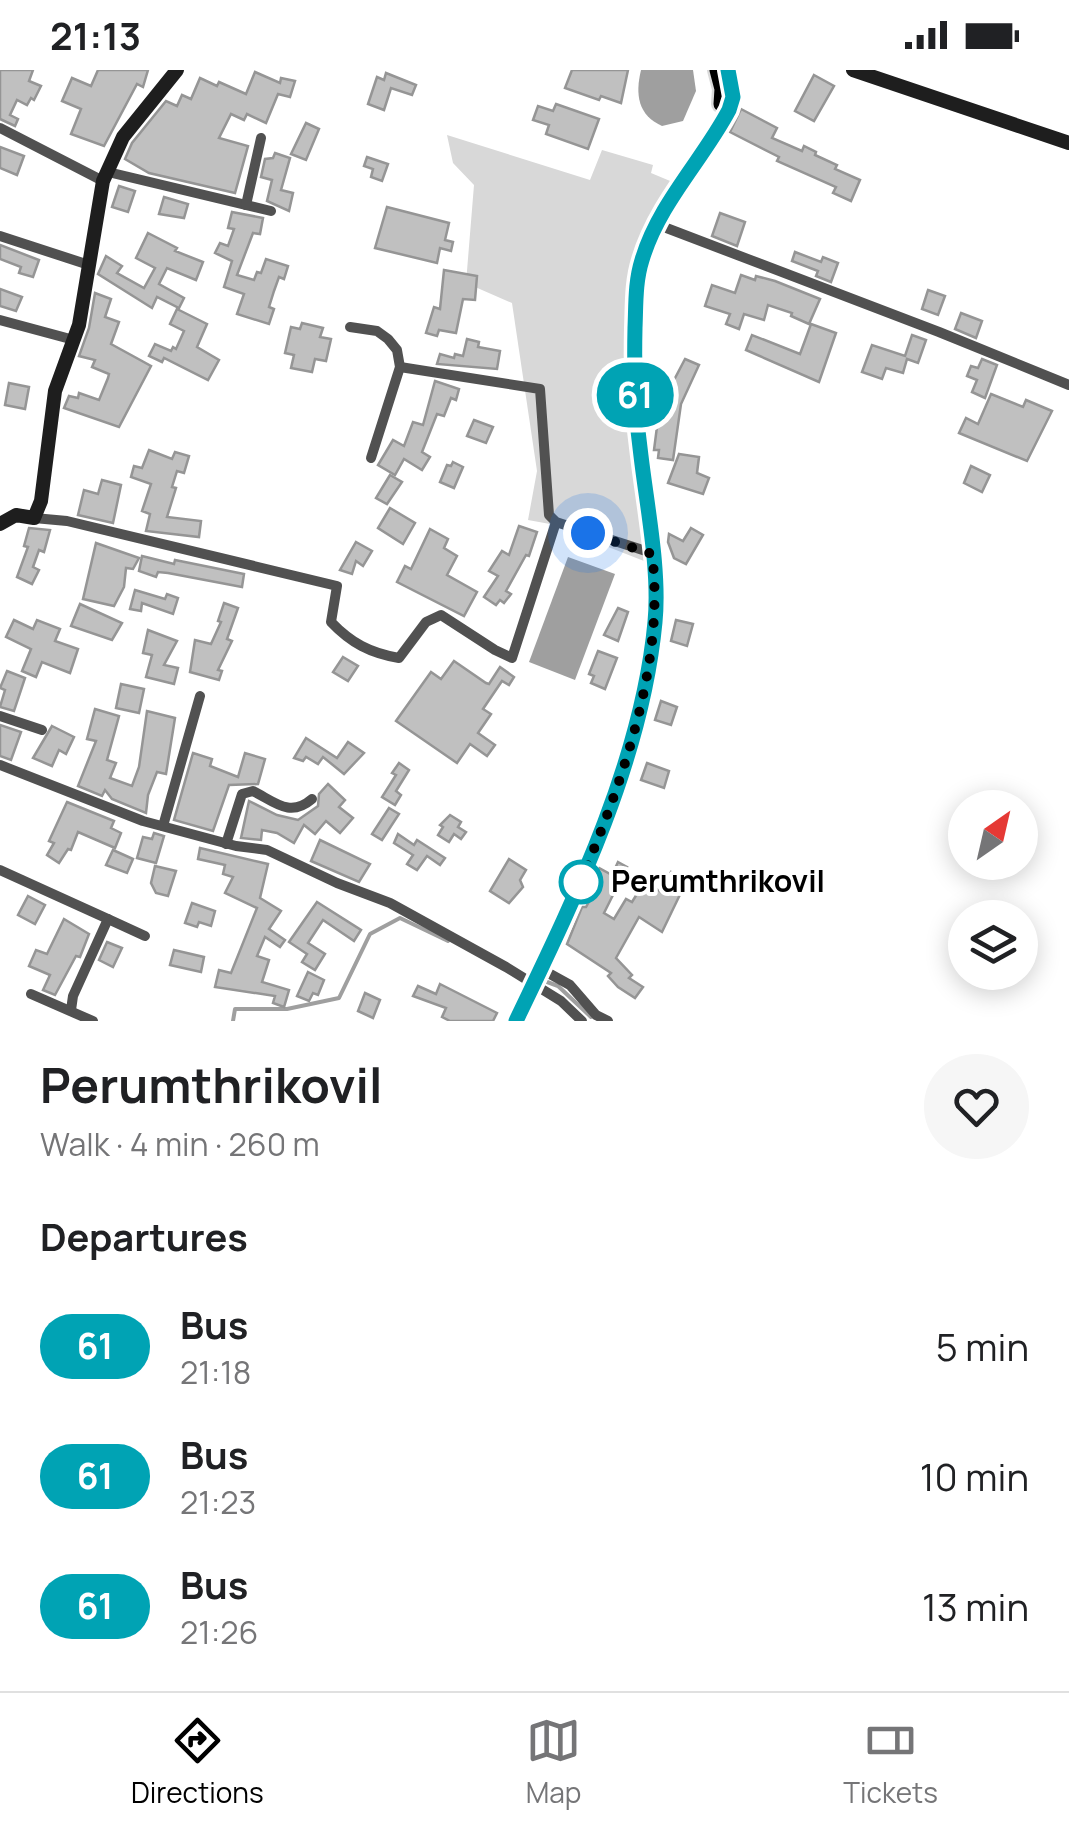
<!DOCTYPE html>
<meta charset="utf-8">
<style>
body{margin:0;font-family:Manrope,sans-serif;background:#f6f6f6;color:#202124;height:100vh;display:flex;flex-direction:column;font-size:38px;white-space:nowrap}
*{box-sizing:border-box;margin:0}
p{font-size:32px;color:#757577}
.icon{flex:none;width:55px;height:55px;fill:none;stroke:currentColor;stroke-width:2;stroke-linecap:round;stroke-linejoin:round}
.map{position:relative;height:951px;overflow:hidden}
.panel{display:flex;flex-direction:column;background:#fff;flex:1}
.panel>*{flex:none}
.badge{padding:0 20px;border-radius:32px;font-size:35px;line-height:65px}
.needle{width:65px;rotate:34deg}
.controls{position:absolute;left:948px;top:720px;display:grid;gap:20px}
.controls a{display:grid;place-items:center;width:90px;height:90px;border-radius:50%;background:#fff;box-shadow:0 5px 25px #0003;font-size:50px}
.you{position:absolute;width:50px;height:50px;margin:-25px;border:8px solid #fff;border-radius:50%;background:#1a73e8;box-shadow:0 0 0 15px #1a73e833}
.map>.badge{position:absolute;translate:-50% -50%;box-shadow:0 0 0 5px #fff}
h2{padding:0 40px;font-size:38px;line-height:90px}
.round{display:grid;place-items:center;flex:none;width:105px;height:105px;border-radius:52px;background:#f6f6f6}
.head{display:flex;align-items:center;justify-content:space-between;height:170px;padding:0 40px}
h1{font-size:48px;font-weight:700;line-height:75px}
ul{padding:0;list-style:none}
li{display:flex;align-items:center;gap:30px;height:130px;padding:0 40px}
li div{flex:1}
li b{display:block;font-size:38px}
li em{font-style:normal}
li .badge{min-width:110px;font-weight:700;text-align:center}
.status{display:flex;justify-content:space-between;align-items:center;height:70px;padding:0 50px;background:#fff;direction:ltr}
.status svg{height:28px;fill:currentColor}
.dock{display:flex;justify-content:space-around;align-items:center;height:140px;border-top:2px solid #e0e0e0;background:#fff;font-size:28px;color:#757577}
.dock a{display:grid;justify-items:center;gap:5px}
.dock .on{color:#000}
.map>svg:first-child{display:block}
.green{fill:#d8d8d8}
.water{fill:#9f9f9f}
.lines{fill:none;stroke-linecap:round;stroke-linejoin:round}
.stream{stroke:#9f9f9f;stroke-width:4}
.building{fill:#c0c0c0;stroke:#959595;stroke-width:2.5}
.primary-casing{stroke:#dbdbdb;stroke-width:20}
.minor{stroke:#515151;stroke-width:10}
.secondary{stroke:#1e1e1e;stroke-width:14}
.primary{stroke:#000;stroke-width:15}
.line-casing{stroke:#fff;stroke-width:22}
.line{stroke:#00a3b4;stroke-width:15}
.walk{stroke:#000;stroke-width:10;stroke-dasharray:0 18}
.stop-dot{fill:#fff;stroke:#00a3b4;stroke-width:5}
.labels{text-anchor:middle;stroke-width:8;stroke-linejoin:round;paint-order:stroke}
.stop-label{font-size:30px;font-weight:bold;fill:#000;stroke:#fff;text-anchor:start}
</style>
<div class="status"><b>21:13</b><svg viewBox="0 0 49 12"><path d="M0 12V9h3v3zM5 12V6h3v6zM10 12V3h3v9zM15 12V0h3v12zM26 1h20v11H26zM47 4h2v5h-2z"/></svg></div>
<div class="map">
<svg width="1069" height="951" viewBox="0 0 1069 951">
<rect width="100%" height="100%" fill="#fff"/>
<path class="green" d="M447,65L590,110L602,80L653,95L651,103L675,113L637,190L649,493L550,454L528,450L537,401L512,233L466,213L474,115L453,93Z"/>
<g class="water">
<path d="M641,0H693L696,21L683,51L662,56C638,45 635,25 641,0Z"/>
<path d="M568,487L615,504L575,610L529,592Z"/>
</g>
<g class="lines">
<g class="stream">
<path d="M539,909L558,916L591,947"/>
<path d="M233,951L235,939H287L339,928L370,864L400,848L448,871"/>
</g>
</g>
<g class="building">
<path d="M0,0H33L29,11L41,16L34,30L31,28L27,35L17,30L10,45L18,49L15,56L0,49Z"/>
<path d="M98,0H148L143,17L137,14L104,76L71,64L81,39L62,31L72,8L91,16Z"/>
<path d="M572,0H628L621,33L601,26L599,30L565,18Z"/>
<path d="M255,2L280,13L281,8L295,11L290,27L278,24L266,53L247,44L244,50L231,44L219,68L248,76L235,123L149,103L125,89L132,73L166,31L177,36L182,25L191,29L200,8L217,16L219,12L246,24Z"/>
<path d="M386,3L416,15L412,25L391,18L384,40L368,34L377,7L384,10Z"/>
<path d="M814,5L834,16L814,51L795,41Z"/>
<path d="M556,34L599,49L588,79L546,64L549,55L533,50L538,36L553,41Z"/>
<path d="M741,39L777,58L772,68L802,81L804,76L816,82L815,85L837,95L835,99L860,110L851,131L833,123L836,117L777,91L779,87L730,62Z"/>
<path d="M306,53L319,59L306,90L291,84Z"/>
<path d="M0,77L24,86L17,105L0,98Z"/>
<path d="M275,83L290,88L281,120L293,123L289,141L267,131L272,110L261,107L265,89L273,88Z"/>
<path d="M367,87L388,94L382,111L371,107L373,99L364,96Z"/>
<path d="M119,116L135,121L128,142L112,137Z"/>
<path d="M164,127L188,134L184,148L159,144Z"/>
<path d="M387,137L449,153L445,170L453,172L451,181L440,178L437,193L375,178Z"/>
<path d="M232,142L263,148L260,164L253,163L237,205L254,210L257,202L261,203L266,189L288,196L284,209L279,207L274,221L269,237L274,239L269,254L237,244L244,224L224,217L232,191L215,183L220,173L228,176L234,159L228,158Z"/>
<path d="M720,143L745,152L737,176L712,166Z"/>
<path d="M148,163L177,178L175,181L203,192L196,210L167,198L159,214L184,228L179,238L157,227L152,238L98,204L106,186L122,196L117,203L144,218L155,198L136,188Z"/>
<path d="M0,175L39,190L33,207L19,203L21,197L0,189Z"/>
<path d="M795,182L821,192L823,187L838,193L831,212L816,206L818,201L792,191Z"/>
<path d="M444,200L477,206L475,230L463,229L456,263L439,260L437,266L426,263L434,237L440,239Z"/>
<path d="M741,205L755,210L756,206L775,211L820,229L809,254L791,246L792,243L768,235L764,250L744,244L739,259L726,254L730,244L705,236L712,215L735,223Z"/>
<path d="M0,219L22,227L16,241L0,236Z"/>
<path d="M928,220L945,226L938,245L922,239Z"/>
<path d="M95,223L111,229L105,247L119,252L111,274L151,296L119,357L64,338L69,326L78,328L79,323L99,330L108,308L109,304L92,297L95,290L79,286L89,258Z"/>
<path d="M177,239L207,254L197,277L219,290L208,310L164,288L162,292L149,286L155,274L171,281L173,277L176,279L184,261L170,254Z"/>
<path d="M961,243L982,251L976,268L955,259Z"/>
<path d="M302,253L323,258L320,267L331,269L326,291L315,289L312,302L291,298L294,285L285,283L291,257L300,259Z"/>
<path d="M811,254L836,263L819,312L746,280L752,265L800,284Z"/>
<path d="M912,265L926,270L918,293L907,289L903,303L886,298L882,309L862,302L872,275L905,286Z"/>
<path d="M467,269L479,272L478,277L500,281L497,299L437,294L440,284L454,288L455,284L463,286Z"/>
<path d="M685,289L699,295L681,334L673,390L658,388L659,380H654L658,349L649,347L652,329L663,331Z"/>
<path d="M982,289L997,295L985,328L972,322L977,310L967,306L971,296L978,298Z"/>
<path d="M435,311L459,319L456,330L451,328L444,346L437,344L422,382L430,387L422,400L404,389L395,405L378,395L393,370L404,376L413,352L423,355Z"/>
<path d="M9,313L29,317L25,339L5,335Z"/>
<path d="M991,324L1023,337L1026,330L1052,341L1027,391L959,363L966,348L978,354Z"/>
<path d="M474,350L493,357L486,373L467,366Z"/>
<path d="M149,380L172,389L175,382L189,386L184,403L177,401L172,417L176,418L167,447L201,451L199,467L146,461L150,444L142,441L151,414L131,407L134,396L142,398Z"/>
<path d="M679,384L699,387L697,403L709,408L703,424L668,413Z"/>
<path d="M453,392L463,397L454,418L440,412L447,395L451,396Z"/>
<path d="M971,396L990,405L982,422L964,413Z"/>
<path d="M390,405L402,412L387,434L376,428Z"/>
<path d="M102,410L121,415L113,453L78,445L84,420L98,424Z"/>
<path d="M390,438L415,453L403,474L378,458Z"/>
<path d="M519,456L537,462L529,486L526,485L506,521L511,524L504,533L500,530L496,535L484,527L498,506L489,501L502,481L509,485Z"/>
<path d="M29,458L50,460L44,482L39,480L33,497L39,500L32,514L17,507L28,477L24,476Z"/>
<path d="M691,458L703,465L686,494L674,488L668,472L669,464L683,471Z"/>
<path d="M430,459L448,469L444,478L457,486L447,505L477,522L464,546L397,512L405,496L411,499Z"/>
<path d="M356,472L372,481L363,496L356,491L352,504L340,500Z"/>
<path d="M96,473L139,488L133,499L126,498L124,517L114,536L83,529Z"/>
<path d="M142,486L174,494L175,490L244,504L242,517L168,503L158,502L156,507L139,501Z"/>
<path d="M135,520L165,529L167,524L178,528L173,544L142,533L141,541L130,539Z"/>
<path d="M224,533L238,538L227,569L232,571L218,600L222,601L219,610L190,602L195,570L211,574L221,552L218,551Z"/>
<path d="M80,534L122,553L112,570L71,556Z"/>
<path d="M618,538L628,542L618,571L604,565Z"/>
<path d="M14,550L33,559L37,550L60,559L55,571L78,579L70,603L42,592L36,607L22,601L31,579L6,567Z"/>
<path d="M676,550L693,554L687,576L671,571Z"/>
<path d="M148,560L177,571L164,595L178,598L174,614L146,607L152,585L143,583Z"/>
<path d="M598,581L617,588L605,619L591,613L594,606L589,604Z"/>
<path d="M343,587L358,596L348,611L333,602Z"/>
<path d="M454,591L486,613L489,614L500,597L514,607L509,615L502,611L483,639L491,644L478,663L495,675L487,686L470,674L457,693L396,651L431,602L441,609Z"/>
<path d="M7,601L25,608L14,641L0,637L5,620L0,618Z"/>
<path d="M121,614L144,619L139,643L116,638Z"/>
<path d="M661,631L677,637L671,655L655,650Z"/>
<path d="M95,639L119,646L107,690L116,693L110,708L132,716L139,697L147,641L175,648L166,704L157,702L148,725L146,743L112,729L105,720L102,726L78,716L96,671L87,669Z"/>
<path d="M0,655L21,662L11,690L0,686Z"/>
<path d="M52,656L74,667L66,684L59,680L52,696L33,688Z"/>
<path d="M306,668L337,688L348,672L364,683L344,704L323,687L318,694L306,687L303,691L294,688Z"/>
<path d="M193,683L212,689L210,696L238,707L245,683L265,689L258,714L229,715L213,761L174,750Z"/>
<path d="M399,693L409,700L396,721L401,725L395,735L382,727L396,705L392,703Z"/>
<path d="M647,693L669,701L664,718L641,710Z"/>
<path d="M328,714L345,730L339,737L353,748L340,763L326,751L315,764L304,755L294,773L277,763L262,760L261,770L241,768L249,731L277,745L298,750L318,736L319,724Z"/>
<path d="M67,732L114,751L111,758L121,763L115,778L78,762L71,780L68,779L59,793L47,785L54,773L49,771Z"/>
<path d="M389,738L399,744L382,770L372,764Z"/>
<path d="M450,745L461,752L458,757L466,762L461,769L454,764L449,772L438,765L443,757L440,755Z"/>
<path d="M154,763L164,766L156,793L137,788L143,767L152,769Z"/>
<path d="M398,764L414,775L417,770L445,788L440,795L427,786L417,800L407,794L413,785L394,773Z"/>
<path d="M320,770L370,794L359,812L311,791Z"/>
<path d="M200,778L268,794L260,828L281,841L269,859L285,870L280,877L265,867L257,886L269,890L262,912L289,920L284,937L273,933L275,926L215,917L219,900L231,903L257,838L225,823L233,807L223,804L225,795L198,789Z"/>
<path d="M113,780L133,789L127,803L106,795Z"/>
<path d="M509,789L526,800L520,810L523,817L509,833L490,821Z"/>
<path d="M618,792L627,797L604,843L614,849L626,829L632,832L645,811L661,822L671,802L687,810L662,862L639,847L616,888L632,905L629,908L643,917L635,928L618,917L608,906L611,903L567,874L582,837H586L600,812L594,808L599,798L612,805Z"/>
<path d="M155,796L176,801L168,826L156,823L151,813Z"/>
<path d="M28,826L45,835L35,854L18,845Z"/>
<path d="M317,832L361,860L354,871L323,850L308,873L325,884L315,900L302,892L307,884L289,872Z"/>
<path d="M192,833L215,841L211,856L199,852L197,857L185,853Z"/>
<path d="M64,849L89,864L80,887L76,886L55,925L43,920L50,905L29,896L36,880L47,884Z"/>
<path d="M107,872L122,878L113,897L99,890Z"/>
<path d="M174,880L204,887L201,902L170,895Z"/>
<path d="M308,902L324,910L318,925L313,923L309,931L297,926Z"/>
<path d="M440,914L497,943L493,951H450L442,947L446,938L413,926L418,916L436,924Z"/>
<path d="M365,923L380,930L373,948L358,941Z"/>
</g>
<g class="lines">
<g class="primary-casing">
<g id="primary">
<path d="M717,0L722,19L721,34"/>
<path d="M516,951C575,827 643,691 655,552C660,499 647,439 641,386C635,343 634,301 635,258C636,235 635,212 642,190C658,133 702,91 729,40L733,27L728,0"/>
</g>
</g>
<g class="minor">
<path d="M0,58L103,111"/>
<path d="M108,102L271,141"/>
<path d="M246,135L261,68"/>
<path d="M656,154L939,262L1069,315"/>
<path d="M0,166L89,195"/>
<path d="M0,250L74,270"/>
<path d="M350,257L377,261L388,269L397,280L400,297L371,388"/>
<path d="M400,297L540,319L549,445L556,452L652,483"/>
<path d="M34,448L67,451L337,516L331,552C351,573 370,583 399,588L426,552L441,545L495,580L512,588L556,452"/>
<path d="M0,646L42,660"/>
<path d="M0,695L143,751L236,776L267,780L337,813L390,833L506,897L561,931L582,951"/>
<path d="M163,756L200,626"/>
<path d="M226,774L242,724L253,721C275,732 290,748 312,729"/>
<path d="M0,800L108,849L73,926L71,940"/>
<path d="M108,849L145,866"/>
<path d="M541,899L570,915L596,945L608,951"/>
<path d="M31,924L93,951"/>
</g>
<g class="secondary">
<path d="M853,0L1069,73"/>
<path d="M0,454L16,445L34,448L41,431L55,321L79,255L103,111L123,67L177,0"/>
</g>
<use href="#primary" class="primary"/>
</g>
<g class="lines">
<g class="line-casing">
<path id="line" d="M516,951C575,828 642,691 655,552C660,501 647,437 641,386C635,343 634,301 635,258C636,235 635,212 642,190C659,133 702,91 729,40L733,27L728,0"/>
</g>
<use href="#line" class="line"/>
<path class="walk" d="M581,812L577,820C620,719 666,594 652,484L588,463"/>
</g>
<circle class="stop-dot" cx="581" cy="812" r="20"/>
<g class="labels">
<g class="stop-label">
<text x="611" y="822">Perumthrikovil</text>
</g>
</g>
</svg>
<div class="controls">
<a><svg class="needle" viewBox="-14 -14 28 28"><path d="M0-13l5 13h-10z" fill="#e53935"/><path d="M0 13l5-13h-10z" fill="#757577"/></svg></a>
<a><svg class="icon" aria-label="layers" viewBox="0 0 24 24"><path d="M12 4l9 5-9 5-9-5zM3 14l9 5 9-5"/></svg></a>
</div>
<div class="you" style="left:588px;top:463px"></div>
<b class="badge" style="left:635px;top:325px;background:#00a3b4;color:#fff">61</b>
</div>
<section class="panel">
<div class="head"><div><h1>Perumthrikovil</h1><p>Walk · 4 min · 260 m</p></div><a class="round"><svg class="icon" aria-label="heart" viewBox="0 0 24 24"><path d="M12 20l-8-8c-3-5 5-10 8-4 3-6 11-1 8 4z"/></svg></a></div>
<h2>Departures</h2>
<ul>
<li><span class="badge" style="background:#00a3b4;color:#fff">61</span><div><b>Bus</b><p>21:18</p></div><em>5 min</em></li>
<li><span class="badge" style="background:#00a3b4;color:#fff">61</span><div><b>Bus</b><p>21:23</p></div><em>10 min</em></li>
<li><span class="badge" style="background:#00a3b4;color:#fff">61</span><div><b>Bus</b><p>21:26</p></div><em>13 min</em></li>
</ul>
</section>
<nav class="dock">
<a class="on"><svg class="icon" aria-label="directions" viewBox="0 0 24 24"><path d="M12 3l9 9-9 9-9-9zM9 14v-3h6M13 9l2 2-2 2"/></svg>Directions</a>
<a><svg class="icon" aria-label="map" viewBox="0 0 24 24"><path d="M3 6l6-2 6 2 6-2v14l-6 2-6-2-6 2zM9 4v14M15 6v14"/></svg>Map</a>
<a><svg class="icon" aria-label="tickets" viewBox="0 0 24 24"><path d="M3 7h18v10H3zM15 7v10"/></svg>Tickets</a>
</nav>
